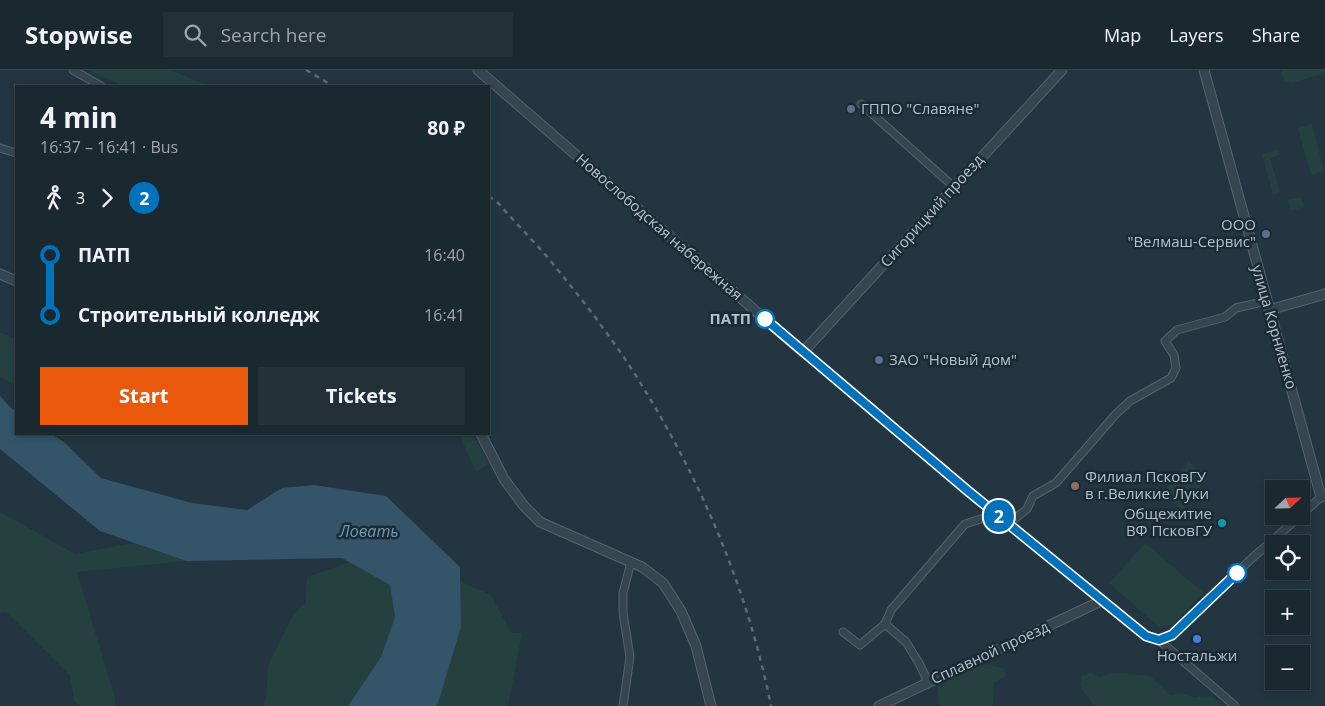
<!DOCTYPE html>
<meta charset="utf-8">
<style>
body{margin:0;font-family:"Open Sans",sans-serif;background:#233038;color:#f1f3f6;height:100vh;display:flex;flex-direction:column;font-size:19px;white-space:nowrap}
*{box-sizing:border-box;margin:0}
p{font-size:16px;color:#9fa6ab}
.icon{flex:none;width:28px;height:28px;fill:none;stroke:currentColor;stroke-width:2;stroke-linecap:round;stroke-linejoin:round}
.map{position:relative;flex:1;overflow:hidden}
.details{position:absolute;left:15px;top:15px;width:475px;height:350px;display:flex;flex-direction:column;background:#1a2830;border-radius:0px;box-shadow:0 2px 8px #0003,0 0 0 1px #38444c}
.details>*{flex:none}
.badge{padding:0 10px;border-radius:16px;font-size:18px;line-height:32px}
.needle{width:32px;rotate:68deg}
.buttons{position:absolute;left:1265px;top:410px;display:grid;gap:10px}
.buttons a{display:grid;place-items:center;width:45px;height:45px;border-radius:0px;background:#1a2830;box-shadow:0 2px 8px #0003,0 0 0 1px #38444c;font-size:25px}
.map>.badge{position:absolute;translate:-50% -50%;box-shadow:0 0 0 2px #fff}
.legs{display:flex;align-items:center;gap:8px;height:55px;padding:0 25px;font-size:16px}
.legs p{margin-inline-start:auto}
.overview{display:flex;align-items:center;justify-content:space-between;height:85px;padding:0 25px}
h1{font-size:28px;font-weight:700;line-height:38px}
.action{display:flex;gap:10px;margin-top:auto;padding:10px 25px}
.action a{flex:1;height:58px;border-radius:0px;background:#ea580c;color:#fff;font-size:20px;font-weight:700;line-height:58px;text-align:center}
.action a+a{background:#233038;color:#f1f3f6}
ul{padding:0 25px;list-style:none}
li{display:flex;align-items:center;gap:18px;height:60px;font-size:19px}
li i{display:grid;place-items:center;width:8px;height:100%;margin:0 6px;background:currentColor}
li i::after{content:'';width:12px;height:12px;margin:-6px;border:4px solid;border-radius:50%;background:#1a2830}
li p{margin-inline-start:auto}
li:first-child i{background:linear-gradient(#0000 50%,currentColor 0)}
li:last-child i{background:linear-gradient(currentColor 50%,#0000 0)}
header{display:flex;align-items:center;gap:30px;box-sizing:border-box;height:70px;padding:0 25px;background:#1a2830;border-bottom:1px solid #38444c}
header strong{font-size:24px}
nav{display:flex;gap:28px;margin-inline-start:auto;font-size:18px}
.search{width:350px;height:45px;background:#233038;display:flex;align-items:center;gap:12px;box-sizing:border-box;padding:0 18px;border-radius:0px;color:#9fa6ab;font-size:19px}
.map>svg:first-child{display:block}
.green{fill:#24413f}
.water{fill:#345469}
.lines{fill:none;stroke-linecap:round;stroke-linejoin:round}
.minor-casing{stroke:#54636e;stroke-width:9}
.tertiary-casing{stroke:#54636e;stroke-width:11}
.minor{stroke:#364650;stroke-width:7}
.tertiary{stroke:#364650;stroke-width:9}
.rail{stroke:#586b77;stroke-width:2.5;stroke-dasharray:5 5;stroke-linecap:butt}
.line-1-casing{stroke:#fff;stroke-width:11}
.line-1{stroke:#0072bc;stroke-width:8}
.service-dot{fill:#5c6f8a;stroke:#1b2b35;stroke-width:2}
.stop-1-dot{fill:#fff;stroke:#0072bc;stroke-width:2.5}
.education-dot{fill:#8d6e63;stroke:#1b2b35;stroke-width:2}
.culture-dot{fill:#0f9aa8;stroke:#1b2b35;stroke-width:2}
.shop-dot{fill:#3f7fe0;stroke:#1b2b35;stroke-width:2}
.labels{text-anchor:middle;stroke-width:5;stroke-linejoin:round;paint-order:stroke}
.poi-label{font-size:15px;fill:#b3c0cb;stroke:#1b2b35;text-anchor:start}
.street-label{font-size:15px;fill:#b3c0cb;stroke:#1b2b35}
.stop-label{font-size:15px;font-weight:bold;fill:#b3c0cb;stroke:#1b2b35;text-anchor:end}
.water-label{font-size:16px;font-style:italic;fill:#7098b1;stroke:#1b2b35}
</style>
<header>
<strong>Stopwise</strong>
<div class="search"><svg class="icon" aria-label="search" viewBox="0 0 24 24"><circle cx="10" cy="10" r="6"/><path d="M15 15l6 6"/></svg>Search here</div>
<nav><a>Map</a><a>Layers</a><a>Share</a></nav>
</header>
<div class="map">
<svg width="1325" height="636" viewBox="0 0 1325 636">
<rect width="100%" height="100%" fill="#223540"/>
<g class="green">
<path d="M87,0H171L208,16H124Z"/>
<path d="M1281,0H1325V3L1291,13L1284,10Z"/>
<path d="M1312,54L1324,101L1311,105L1298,58Z"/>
<path d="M1278,79L1280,85L1270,88L1280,122L1273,124L1262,84Z"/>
<path d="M1301,127L1304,137L1290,141L1287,130Z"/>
<path d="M0,262L16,269V316L0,307Z"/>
<path d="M459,364H473L489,394L476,402Z"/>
<path d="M1189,392L1208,408L1182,440L1162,424Z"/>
<path d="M0,442L75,484L133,473L186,491L77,502L115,628L116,636H79L74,630L70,605L6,542L0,543Z"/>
<path d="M1145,473L1204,523L1173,555L1159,557L1109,513Z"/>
<path d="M350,492L390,515L395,547L381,588L348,636H263L266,628L268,596L291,548L305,533L307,507Z"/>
<path d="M460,511L491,525L511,563H522L508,636H436L461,557Z"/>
<path d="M987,595L1004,598L1006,606L994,612L993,636H939L937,613L974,596Z"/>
<path d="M1115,602L1150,606L1170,625L1182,623L1195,628L1201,626L1213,627L1223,636H1094L1080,616L1081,606L1091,603L1100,607Z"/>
</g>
<path class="water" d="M0,326L10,337L16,341V364H51L64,372L101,408L192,433L247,440L282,418L314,415L386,426L460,497L461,557L438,633L436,636H348L381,587L395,547L390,515L342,488L186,491L100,461L0,379Z"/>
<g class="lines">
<g class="minor-casing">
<g id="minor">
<path d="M73,0L101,16"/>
<path d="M861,34L954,117"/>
<path d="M0,78L16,83"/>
<path d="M803,282L1101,531L1146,566L1159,570L1235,636"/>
<path d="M1301,445L1321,427"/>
<path d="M1008,454L1027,439L1033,426L1056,413L1115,345L1130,331L1171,308L1176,298L1174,285L1165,271L1177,260L1225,247L1236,238L1267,231"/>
<path d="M885,554L891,540L965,454L997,444"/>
<path d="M843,562L860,575L885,554L906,572L919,593L928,612"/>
<path d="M1159,570L1173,565L1250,490L1300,446"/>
<path d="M623,636L630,587L623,543V523L631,492"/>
</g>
</g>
<g class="tertiary-casing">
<g id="tertiary">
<path d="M478,0L803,282L1062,0"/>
<path d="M1204,0L1321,427L1325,426"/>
<path d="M0,204L16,211"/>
<path d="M1269,240L1325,224"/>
<path d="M481,364L504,409L524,436L540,452L642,497L663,513L681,541L696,576L711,636"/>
<path d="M879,636L1101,531"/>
</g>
</g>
<use href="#minor" class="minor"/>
<use href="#tertiary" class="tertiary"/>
<g class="rail">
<path d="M306,0L333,16"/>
<path d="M489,126L498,133C519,157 542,179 561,204C582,229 602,256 621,283C692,389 746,510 771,636"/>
</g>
</g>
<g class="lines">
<g class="line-1-casing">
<path id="line-1" d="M765,249L968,421L1146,566L1159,570L1172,565L1237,503"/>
</g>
<use href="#line-1" class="line-1"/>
</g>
<g class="service-dot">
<circle cx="851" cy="39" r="5"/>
<circle cx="1266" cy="164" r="5"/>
<circle cx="879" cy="290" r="5"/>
</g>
<g class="stop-1-dot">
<circle cx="765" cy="249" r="9"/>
<circle cx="1237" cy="503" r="9"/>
</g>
<circle class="education-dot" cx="1075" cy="416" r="5"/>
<circle class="culture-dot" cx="1222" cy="453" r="5"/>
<circle class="shop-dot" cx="1197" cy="569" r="5"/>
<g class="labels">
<g class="poi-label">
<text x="861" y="44">ГППО "Славяне"</text>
<text x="1256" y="160" text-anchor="end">ООО<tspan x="1256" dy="17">"Велмаш-Сервис"</tspan></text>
<text x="889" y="295">ЗАО "Новый дом"</text>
<text x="1085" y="412">Филиал ПсковГУ<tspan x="1085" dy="17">в г.Великие Луки</tspan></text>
<text x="1212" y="449" text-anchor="end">Общежитие<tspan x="1212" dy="17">ВФ ПсковГУ</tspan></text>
<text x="1197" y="591" text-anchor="middle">Ностальжи</text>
</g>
<g class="street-label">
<text transform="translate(932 141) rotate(-48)" y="5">Сигорицкий проезд</text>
<text transform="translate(659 157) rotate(41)" y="5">Новослободская набережная</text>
<text transform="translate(1274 257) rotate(74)" y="5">улица Корниенко</text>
<text transform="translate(990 583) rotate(-25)" y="5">Сплавной проезд</text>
</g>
<g class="stop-label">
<text x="751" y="254">ПАТП</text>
</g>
<g class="water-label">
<text x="369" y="467">Ловать</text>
</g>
</g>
</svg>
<div class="buttons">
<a><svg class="needle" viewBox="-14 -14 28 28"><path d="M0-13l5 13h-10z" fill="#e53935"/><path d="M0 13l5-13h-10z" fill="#9fa6ab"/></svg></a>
<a><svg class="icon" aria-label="locate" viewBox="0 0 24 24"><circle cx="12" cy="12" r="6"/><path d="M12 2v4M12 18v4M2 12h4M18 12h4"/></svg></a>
<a>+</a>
<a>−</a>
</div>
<b class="badge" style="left:999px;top:446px;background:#0072bc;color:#fff">2</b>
<section class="details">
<div class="overview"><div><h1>4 min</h1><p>16:37 – 16:41 · Bus</p></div><b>80 ₽</b></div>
<div class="legs"><svg class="icon" aria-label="walk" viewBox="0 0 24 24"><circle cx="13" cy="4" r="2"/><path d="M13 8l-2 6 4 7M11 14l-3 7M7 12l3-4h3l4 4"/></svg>3<svg class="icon" aria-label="forward" viewBox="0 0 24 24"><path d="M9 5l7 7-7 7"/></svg><b class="badge" style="background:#0072bc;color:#fff">2</b></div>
<ul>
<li><i style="color:#0072bc"></i><b>ПАТП</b><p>16:40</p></li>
<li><i style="color:#0072bc"></i><b>Строительный колледж</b><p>16:41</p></li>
</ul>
<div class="action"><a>Start</a><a>Tickets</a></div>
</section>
</div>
